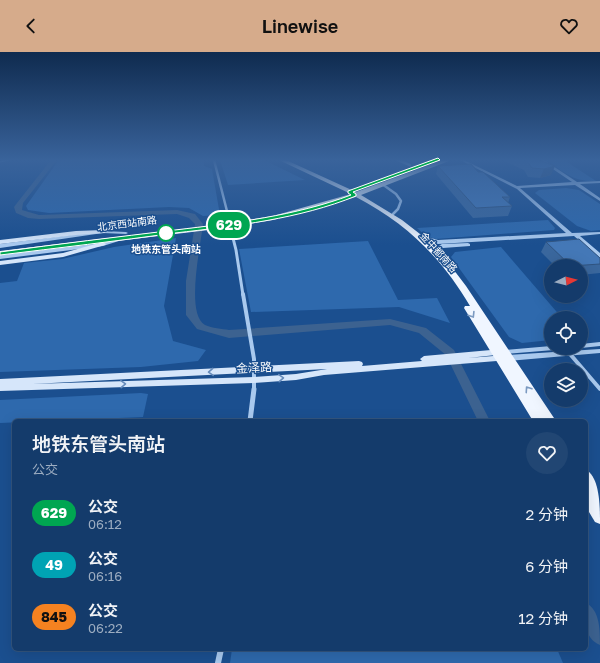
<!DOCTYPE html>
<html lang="zh">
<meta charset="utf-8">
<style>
body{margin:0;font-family:"Golos Text","Noto Sans SC",sans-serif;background:#214673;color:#f1f3f6;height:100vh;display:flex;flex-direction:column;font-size:15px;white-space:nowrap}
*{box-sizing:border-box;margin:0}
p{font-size:13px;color:#9dadc1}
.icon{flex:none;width:22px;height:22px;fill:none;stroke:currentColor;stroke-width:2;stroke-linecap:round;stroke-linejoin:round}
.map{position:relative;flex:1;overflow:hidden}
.drawer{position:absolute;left:12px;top:367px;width:576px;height:232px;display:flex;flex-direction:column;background:#143b6b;border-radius:6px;box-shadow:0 4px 16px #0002,0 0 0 1px #33557e}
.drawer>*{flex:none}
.badge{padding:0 8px;border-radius:13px;font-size:14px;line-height:26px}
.needle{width:26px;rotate:84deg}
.buttons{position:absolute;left:544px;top:207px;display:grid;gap:8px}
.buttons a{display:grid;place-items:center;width:44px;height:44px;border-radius:50%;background:#143b6b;box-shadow:0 4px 16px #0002,0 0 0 1px #33557e;font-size:20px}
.map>.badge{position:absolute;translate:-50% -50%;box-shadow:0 0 0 2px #fff}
.round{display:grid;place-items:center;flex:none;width:42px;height:42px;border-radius:21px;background:#214673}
.summary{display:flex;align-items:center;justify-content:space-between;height:68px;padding:0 20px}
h1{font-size:19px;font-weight:600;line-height:30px}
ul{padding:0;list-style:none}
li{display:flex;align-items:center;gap:12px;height:52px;padding:0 20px}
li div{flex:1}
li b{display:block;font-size:15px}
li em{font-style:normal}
li .badge{min-width:44px;font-weight:700;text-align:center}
header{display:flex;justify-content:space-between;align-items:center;height:52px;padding:0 20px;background:#d6ab8b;color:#111;font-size:18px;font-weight:600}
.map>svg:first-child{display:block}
.green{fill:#2e69ad}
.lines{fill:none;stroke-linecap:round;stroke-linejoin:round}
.stream{stroke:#9cc4f0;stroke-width:1}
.river{fill:#3c6290;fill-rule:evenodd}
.minor-far4{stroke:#a9c9ee;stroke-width:2.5}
.minor-far3{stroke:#a9c9ee;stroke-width:3}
.minor-far2{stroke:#a9c9ee;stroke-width:4}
.minor-far1{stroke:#a9c9ee;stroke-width:5}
.minor{stroke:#a9c9ee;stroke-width:6}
.tertiary{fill:#a9c9ee;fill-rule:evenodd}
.secondary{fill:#d6e6fa;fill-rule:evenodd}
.primary{fill:#f0f6ff;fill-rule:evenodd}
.wall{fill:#3a679d}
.shaded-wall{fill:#305480}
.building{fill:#4478b7;stroke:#305480}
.oneway{stroke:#7b9ac1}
.oneway2{stroke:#668bba}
.line{fill:#00a651;stroke:#fff}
.stop-dot{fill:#fff;stroke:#00a651;stroke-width:2}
.labels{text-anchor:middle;stroke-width:3;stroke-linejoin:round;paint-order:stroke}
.far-street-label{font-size:10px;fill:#fff;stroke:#1b4f8f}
.far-stop-label{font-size:10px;font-weight:bold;fill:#fff;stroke:#1b4f8f}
.street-label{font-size:12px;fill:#fff;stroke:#1b4f8f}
</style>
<header><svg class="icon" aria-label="back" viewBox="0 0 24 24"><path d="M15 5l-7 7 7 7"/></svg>Linewise<svg class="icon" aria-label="heart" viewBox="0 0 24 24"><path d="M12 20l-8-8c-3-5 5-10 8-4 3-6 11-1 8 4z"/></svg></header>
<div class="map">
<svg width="600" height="611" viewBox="0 0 600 611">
<rect width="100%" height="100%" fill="#1b4f8f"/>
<g class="green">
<path d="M69,108H204V114L212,117L220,163L203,164L189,156L169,155L49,161L28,158L26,154L58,109Z"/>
<path d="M220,108H264L305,128L228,133Z"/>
<path d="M546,108H564L596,129C573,130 564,120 546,108Z"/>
<path d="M566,136L579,138L600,152V178L591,179L577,174L535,141L539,138Z"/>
<path d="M548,168L555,176L554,178L436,187L426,184L417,176Z"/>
<path d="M176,186L164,254L173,289L206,298L198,309L141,315L0,320V231L17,229L24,211L62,207L114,195Z"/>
<path d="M368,189L398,248L437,246L450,271L399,255L251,260L239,197Z"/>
<path d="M501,195L562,266H551V288L522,291L509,285L451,205L455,200Z"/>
<path d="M141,341L148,342L143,365L0,371V348Z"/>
<path d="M232,597H557L563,611H230Z"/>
</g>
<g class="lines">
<path class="stream" d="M0,110L9,108"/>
<g class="river">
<path d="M51,108H57L23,151L22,158L39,163L177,158L195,162L203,172C201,192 185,262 205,273C212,276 222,277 229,278L390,267L426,276L454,298L490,369H478L446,303L419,281L390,273L229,286L197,277L186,263V229L195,172L189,166L177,162L39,167L28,166L16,161L14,155L17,151Z"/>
<path d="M586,551C600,558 600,578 600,593C583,586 586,567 586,551Z"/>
</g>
<g class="minor-far4">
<path d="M214,108L229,167"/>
<path d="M398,108L410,113"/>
<path d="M382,132L396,142L401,149L398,157L393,162"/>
</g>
<path class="minor-far3" d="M228,166L236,198L243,243"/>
<g class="minor-far2">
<path d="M243,242L254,307V338"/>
<path d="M570,302L600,337"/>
</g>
<path class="minor-far1" d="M250,369L254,337"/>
<path class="minor" d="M218,611L221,597"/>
<g class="tertiary">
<path d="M460,108H464L517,134L572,130L541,109L540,108H544L577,130L600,129V131L580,132L600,146V149L575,133L520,136L572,181L600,180V182L580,184L600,201V206L574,184L438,192L423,187L422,186L425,184L438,188L566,181L517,137Z"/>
<path d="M103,179L126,180L128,181L126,182L103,181L0,196V192Z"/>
<path d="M120,185L122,186V188L103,194L0,207V203L103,191Z"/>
<path d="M468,191L470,192V194L443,196L436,199L433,197L442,192Z"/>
<path d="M600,290V294L581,296H580H581V292Z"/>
<path d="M551,294V296H555L554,298L504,302L501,300L504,298Z"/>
<path d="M600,297V301L508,309L504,306L508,303Z"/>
</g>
<g class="secondary">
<path d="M103,178L105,179V181L76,183L0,192V188L76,179Z"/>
<path d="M103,190L106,192L105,193L63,205L0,213V209L63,201Z"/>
<path d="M502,297L506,300L505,302L468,306L506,303L510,306L509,308L324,323L296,328L254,331L0,339V327L359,309L362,310L363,312L362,314L422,309L420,307L424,304ZM327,317L296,322L254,325L32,332Z"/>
</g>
<g class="primary">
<path d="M281,108H286L356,140L443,108H449V109L361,143L402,168L420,182L444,205L466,234L556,369H533L464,256L465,254H470C441,205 406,171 356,145L273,168L217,177L0,203V199L217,173L273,164L351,142L281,109Z"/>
<path d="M586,418C600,425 600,456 600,472L595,470L586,455Z"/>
</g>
</g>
<g class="wall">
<path d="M502,108H539L551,123L540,126L528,125L524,118Z"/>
<path d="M438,114L478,120L510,145L508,151L512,154L508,164L473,166L436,122Z"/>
<path d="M546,190L600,206V221L581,223V214H555L541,200Z"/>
</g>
<path class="shaded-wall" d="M555,114L551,123L540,126L544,117Z"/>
<g class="building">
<path d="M524,108H539L555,114L544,117L532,116L527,109Z"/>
<path d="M471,112L478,120H483L510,145H502L512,154L476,156L438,114Z"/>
<path d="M579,187L600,206V212L571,214L546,190Z"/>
</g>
<defs><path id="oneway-chevron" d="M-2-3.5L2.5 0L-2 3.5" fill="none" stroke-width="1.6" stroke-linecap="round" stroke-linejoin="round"/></defs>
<g class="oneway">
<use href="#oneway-chevron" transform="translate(472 263) rotate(58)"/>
<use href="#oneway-chevron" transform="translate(528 337) rotate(-124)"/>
</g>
<g class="oneway2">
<use href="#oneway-chevron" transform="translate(211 320) rotate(177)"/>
<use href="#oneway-chevron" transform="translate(281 326) rotate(-4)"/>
<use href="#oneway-chevron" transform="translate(123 332) rotate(-2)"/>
</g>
<linearGradient id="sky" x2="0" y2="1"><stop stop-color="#0f2b4f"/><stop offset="0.56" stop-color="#39639b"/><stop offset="1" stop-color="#39639b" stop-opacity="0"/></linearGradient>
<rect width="600" height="193" fill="url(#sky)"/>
<path class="line" d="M438,106L440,108L353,140L356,142V144C299,167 236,174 175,181C117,189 58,196 0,203V200C58,192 117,185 175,178C234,171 295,164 351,143L348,141V139Z"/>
<circle class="stop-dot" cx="166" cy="181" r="8"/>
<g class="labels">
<g class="far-street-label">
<text transform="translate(127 171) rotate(-7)" y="4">北京西站南路</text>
<text transform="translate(439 200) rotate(48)" y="4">金中都南路</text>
</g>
<g class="far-stop-label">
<text x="166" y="201">地铁东管头南站</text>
</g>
<g class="street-label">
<text transform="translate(254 316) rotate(-3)" y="4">金泽路</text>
</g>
</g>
</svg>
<div class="buttons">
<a><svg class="needle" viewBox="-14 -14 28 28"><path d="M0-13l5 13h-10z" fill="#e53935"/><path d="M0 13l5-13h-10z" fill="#9dadc1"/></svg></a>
<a><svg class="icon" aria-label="locate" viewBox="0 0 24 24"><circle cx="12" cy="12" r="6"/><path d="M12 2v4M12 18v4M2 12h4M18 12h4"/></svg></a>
<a><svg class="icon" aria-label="layers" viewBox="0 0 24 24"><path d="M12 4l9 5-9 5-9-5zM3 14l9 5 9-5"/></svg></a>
</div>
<b class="badge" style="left:229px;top:173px;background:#00a651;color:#fff">629</b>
<section class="drawer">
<div class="summary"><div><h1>地铁东管头南站</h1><p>公交</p></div><a class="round"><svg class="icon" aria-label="heart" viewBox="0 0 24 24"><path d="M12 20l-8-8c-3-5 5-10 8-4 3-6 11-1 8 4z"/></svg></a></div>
<ul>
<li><span class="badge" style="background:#00a651;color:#fff">629</span><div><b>公交</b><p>06:12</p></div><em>2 分钟</em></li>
<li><span class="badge" style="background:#00a3b4;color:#fff">49</span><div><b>公交</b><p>06:16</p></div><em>6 分钟</em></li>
<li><span class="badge" style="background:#f58220;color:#111">845</span><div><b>公交</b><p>06:22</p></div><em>12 分钟</em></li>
</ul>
</section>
</div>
